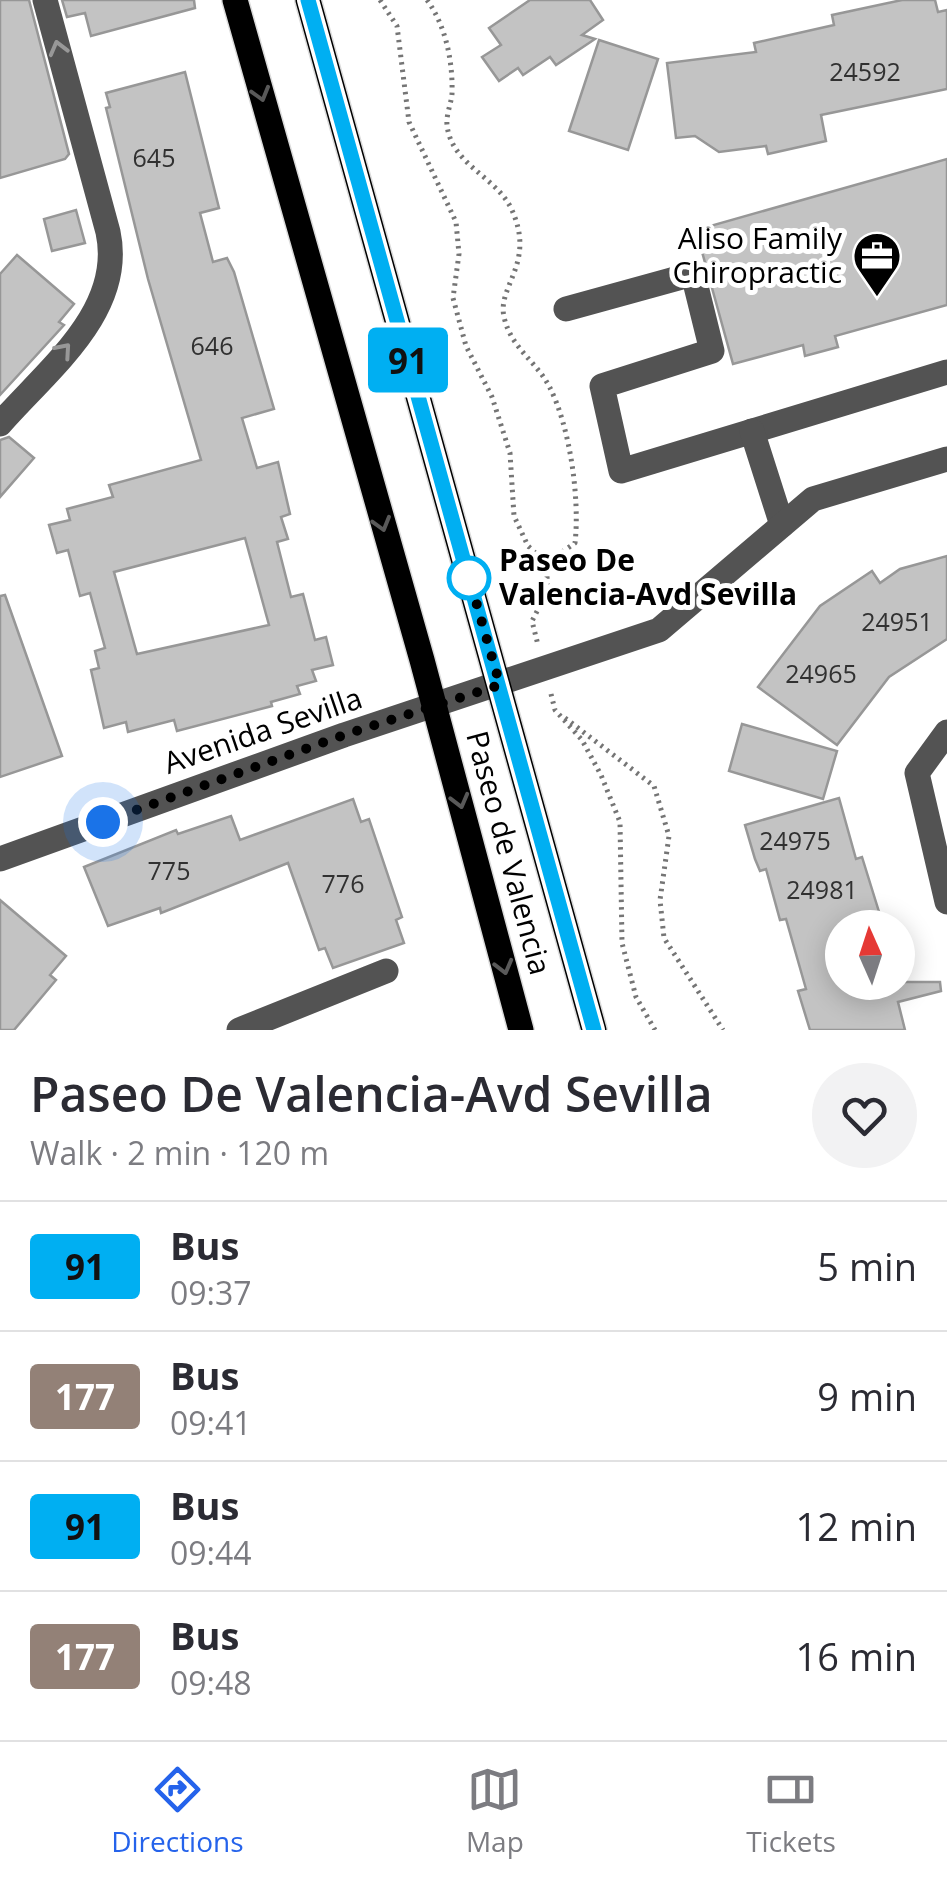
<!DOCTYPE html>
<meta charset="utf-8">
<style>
body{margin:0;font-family:"Open Sans",sans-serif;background:#f2f2f3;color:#2b2b33;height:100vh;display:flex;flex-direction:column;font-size:38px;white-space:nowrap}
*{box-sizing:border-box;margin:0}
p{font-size:32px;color:#7c7c81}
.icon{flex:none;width:55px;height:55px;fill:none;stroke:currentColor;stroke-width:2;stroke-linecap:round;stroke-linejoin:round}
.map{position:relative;height:1030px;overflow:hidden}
.drawer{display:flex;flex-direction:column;background:#fff;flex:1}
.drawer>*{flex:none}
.badge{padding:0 20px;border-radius:8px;font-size:35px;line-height:65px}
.needle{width:65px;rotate:357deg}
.fabs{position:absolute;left:825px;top:910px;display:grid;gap:20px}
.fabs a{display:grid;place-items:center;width:90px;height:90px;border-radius:50%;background:#fff;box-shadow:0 5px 25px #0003;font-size:50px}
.you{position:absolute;width:50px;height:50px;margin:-25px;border:8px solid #fff;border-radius:50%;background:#1a73e8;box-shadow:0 0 0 15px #1a73e833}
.map>.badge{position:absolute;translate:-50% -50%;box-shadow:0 0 0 5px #fff}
.round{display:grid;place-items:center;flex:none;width:105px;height:105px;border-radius:52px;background:#f2f2f3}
.head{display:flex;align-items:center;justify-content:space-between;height:170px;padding:0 30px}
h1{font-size:48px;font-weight:600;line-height:75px}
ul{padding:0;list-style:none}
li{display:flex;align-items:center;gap:30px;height:130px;padding:0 30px;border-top:2px solid #e1e1e2}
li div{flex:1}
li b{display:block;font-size:38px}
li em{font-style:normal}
li .badge{min-width:110px;font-weight:700;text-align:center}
.menu{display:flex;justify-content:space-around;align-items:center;height:140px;border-top:2px solid #e1e1e2;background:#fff;font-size:28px;color:#7c7c81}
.menu a{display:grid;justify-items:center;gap:5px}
.menu .active{color:#2563eb}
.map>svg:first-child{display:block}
.building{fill:#c3c3c3;stroke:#979797;stroke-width:2.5;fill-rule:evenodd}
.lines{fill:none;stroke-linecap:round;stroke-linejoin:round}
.major-casing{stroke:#dbdbdb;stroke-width:28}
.path{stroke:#757575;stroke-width:5;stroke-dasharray:2.5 5;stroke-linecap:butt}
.minor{stroke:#535353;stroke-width:25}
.major{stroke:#000;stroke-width:25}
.oneway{stroke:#989898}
.oneway2{stroke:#595959}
.line-casing{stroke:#fff;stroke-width:22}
.line{stroke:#00aff2;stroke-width:15}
.walk{stroke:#000;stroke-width:10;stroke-dasharray:0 18}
.stop-dot{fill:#fff;stroke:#00aff2;stroke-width:5}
.labels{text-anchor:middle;stroke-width:10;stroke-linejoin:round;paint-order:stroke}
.number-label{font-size:25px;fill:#313131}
.poi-label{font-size:30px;fill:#000;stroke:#fff;text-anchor:end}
.stop-label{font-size:30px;font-weight:bold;fill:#000;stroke:#fff;text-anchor:start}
.street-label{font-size:30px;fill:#000;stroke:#fff}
</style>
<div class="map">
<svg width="947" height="1030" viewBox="0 0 947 1030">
<rect width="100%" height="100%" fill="#fff"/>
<g class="building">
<path d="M0,0H29L69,154L65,159L0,178Z"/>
<path d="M62,0H194L195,8L91,36L85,13L67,17Z"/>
<path d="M530,0H590L603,20L582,35L595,39L556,65L550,57L523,75L518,68L499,81L482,57L501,45L489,28Z"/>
<path d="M902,0H935L938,12L947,10V89L821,115L826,141L768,154L766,146L719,152L695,136L676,138L667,63L756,52L754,43L834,25L832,15Z"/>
<path d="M599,40L658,59L628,150L569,131Z"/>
<path d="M185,72L219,208L200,213L213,262L227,258L234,272L274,409L242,418L257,468L278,462L290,514L281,517L288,539L277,542L291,597L303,594L315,640L326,637L333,665L312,670L316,681L297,686L300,694L271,702L272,706L177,731L174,720L128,732L126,722L104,728L91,670L99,668L95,651L105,648L90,593L80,596L68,550L57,553L49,525L70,520L67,509L113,497L109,485L201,460L148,279L106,108L110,107L106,93ZM245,538L269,625L137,654L114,572Z"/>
<path d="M947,159V305L835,336L838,347L805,356L803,345L733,364L696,230Z"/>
<path d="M76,210L85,243L52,251L44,219Z"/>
<path d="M17,255L74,304L59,322L64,325L0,395V274Z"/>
<path d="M9,437L34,458L0,497V440Z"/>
<path d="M947,556V639L889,677L837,745L758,687L820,606L872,571L880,583L900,569Z"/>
<path d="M5,595L62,756L0,777V596Z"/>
<path d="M742,724L837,751L823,799L729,771Z"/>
<path d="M839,798L856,859L862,857L884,928H842V982H940L941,991L898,1002L905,1030H810L798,991L806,989L786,919L780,920L766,869L760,871L755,859L745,825Z"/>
<path d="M353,799L361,822L369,819L402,917L396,920L404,943L333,968L325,948L319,950L288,863L161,913L160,908L108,926L84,867L176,830L178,834L231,816L240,840Z"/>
<path d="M0,900L66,956L50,975L56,980L14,1030H0Z"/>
</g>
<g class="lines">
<g class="major-casing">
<g id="major">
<path d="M235,0L422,660L521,1030"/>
<path d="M308,0L594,1030"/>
</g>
</g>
<g class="path">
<path d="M380,0L397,26L409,122L456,222L459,254L453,298L466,346L492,397L510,453L514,516L528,546L546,563L548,590L532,621L538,645"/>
<path d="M427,0C446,26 453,62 452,94C451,104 446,115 447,125C451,164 495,176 511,208C537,263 497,285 504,317C511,348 535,360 549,386C570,426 580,499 575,543L546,563"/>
<path d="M551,694L555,710L582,740L601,775L620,822L622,943L636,997L655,1030"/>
<path d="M565,718L654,786L669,836L660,900L664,938L723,1030"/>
</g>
<g class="minor">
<path d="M566,309L693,274L712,351L602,386L621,471L947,372"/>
<path d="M0,424C48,369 125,311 108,232L45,0"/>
<path d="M752,431L782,525"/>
<path d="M947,732L917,773L947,902"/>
<path d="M0,859L344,735L659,630L813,499L947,459"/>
<path d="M239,1030L386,971"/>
</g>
<use href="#major" class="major"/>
</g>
<defs><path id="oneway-chevron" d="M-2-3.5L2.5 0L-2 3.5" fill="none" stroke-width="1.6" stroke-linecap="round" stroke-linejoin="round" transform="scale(2.5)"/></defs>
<g class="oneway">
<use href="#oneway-chevron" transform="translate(58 48) rotate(-105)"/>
<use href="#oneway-chevron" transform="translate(64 350) rotate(-49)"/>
</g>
<g class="oneway2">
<use href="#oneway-chevron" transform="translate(261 94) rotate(74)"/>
<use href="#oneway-chevron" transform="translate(382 524) rotate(74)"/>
<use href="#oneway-chevron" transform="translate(460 801) rotate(75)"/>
<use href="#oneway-chevron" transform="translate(504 967) rotate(75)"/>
</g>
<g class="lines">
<g class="line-casing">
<path id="line" d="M308,0L594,1030"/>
</g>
<use href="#line" class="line"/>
<path class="walk" d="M103,822L344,735L500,685L464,560L469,578"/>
</g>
<defs>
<g id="office-pin" transform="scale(2.5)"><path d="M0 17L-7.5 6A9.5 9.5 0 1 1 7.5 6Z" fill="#000" stroke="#fff"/><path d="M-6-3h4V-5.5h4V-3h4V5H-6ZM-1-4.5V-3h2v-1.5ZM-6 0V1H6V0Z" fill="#fff"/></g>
</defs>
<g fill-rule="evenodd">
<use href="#office-pin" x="877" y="256"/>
</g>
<circle class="stop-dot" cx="469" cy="578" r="20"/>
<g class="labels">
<g class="number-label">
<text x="865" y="81">24592</text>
<text x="154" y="167">645</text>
<text x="212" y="355">646</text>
<text x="897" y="631">24951</text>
<text x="821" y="683">24965</text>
<text x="795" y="850">24975</text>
<text x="169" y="880">775</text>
<text x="343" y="893">776</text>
<text x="822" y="899">24981</text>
</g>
<g class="poi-label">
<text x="842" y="249">Aliso Family<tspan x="842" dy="34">Chiropractic</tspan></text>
</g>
<g class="stop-label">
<text x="499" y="571">Paseo De<tspan x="499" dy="34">Valencia-Avd Sevilla</tspan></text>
</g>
<g class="street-label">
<text transform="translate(263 731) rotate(-19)" y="10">Avenida Sevilla</text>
<text transform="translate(508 853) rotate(75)" y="10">Paseo de Valencia</text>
</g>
</g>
</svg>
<div class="fabs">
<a><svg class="needle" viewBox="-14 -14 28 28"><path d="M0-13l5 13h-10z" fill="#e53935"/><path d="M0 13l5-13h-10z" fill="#7c7c81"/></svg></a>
</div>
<div class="you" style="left:103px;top:822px"></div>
<b class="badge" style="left:408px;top:360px;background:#00aff2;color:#111">91</b>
</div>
<section class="drawer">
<div class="head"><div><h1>Paseo De Valencia-Avd Sevilla</h1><p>Walk · 2 min · 120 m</p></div><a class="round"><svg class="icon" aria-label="heart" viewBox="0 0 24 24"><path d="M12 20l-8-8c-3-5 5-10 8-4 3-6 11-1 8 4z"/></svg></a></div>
<ul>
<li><span class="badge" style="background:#00aff2;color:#111">91</span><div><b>Bus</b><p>09:37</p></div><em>5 min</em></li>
<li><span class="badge" style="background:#938177;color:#fff">177</span><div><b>Bus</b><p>09:41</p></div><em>9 min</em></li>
<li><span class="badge" style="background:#00aff2;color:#111">91</span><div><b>Bus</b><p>09:44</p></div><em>12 min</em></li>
<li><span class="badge" style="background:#938177;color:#fff">177</span><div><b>Bus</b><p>09:48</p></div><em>16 min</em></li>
</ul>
</section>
<nav class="menu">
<a class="active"><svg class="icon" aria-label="directions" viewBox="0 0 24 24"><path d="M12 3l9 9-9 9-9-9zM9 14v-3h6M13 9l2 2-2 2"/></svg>Directions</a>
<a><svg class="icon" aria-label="map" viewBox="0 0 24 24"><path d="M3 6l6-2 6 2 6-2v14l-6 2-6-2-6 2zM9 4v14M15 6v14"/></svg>Map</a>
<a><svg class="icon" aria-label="tickets" viewBox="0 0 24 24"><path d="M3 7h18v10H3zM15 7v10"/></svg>Tickets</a>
</nav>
